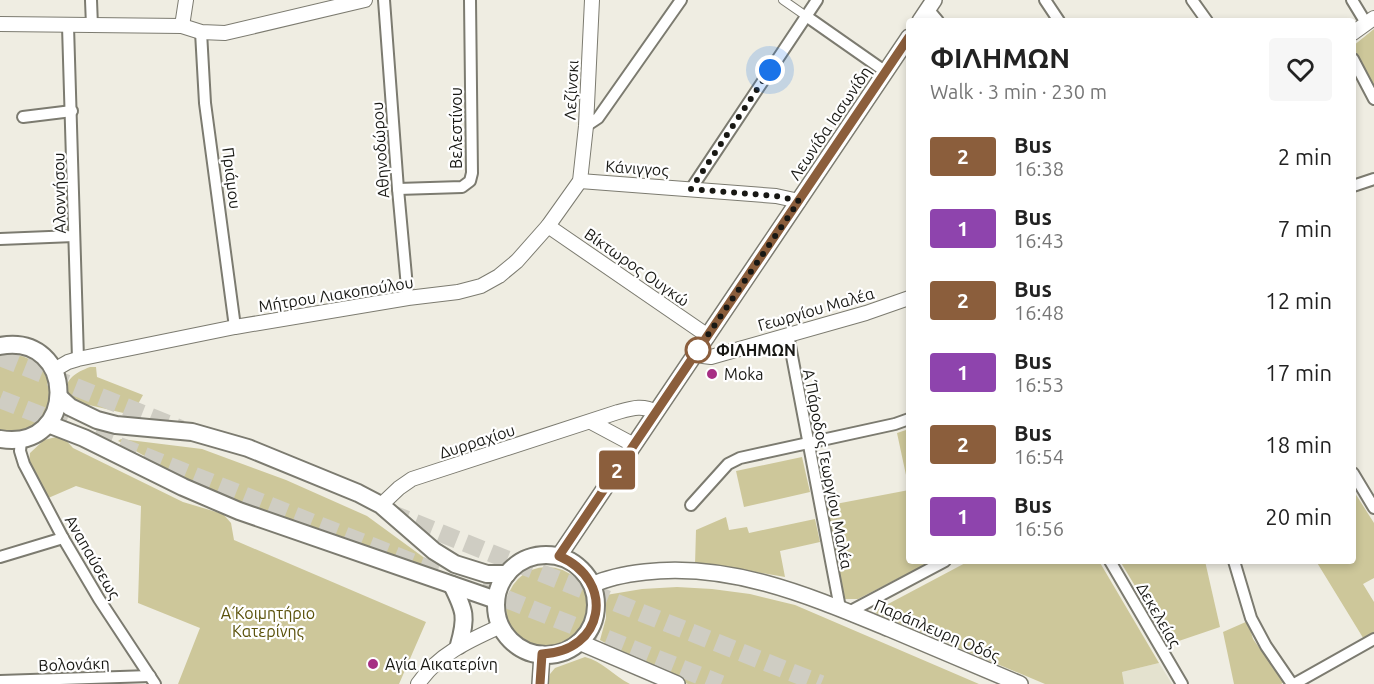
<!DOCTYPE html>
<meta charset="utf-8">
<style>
body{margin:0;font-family:Ubuntu,sans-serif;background:#f6f6f6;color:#222;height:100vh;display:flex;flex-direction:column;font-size:22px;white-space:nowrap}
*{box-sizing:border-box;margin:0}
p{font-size:20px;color:#767676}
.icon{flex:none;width:33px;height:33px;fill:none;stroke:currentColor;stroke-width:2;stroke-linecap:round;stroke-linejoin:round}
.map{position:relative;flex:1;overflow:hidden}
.drawer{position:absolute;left:906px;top:18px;width:450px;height:546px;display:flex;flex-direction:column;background:#fff;border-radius:6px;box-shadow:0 3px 9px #0003}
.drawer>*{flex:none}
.badge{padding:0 12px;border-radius:4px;font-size:21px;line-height:39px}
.you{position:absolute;width:30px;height:30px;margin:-15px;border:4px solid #fff;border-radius:50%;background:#1a73e8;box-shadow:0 0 0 9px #1a73e833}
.map>.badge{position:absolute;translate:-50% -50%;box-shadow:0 0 0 3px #fff}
.round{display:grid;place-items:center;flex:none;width:63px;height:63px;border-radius:6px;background:#f6f6f6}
.summary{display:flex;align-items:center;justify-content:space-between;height:102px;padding:0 24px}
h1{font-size:28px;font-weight:700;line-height:45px}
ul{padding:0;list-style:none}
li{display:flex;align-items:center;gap:18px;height:72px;padding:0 24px}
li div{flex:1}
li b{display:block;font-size:22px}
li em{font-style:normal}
li .badge{min-width:66px;font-weight:700;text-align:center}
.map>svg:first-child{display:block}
.built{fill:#e4e2cf}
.green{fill:#cdc79a}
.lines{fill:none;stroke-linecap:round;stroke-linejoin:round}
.motorway-tunnel{stroke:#cfcdc3;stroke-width:18;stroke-dasharray:18 9;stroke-linecap:butt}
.pedestrian-casing{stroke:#7c7b70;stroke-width:10}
.minor-casing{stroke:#7c7b70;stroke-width:14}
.tertiary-casing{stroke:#7c7b70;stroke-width:16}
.secondary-casing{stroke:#7c7b70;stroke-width:18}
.primary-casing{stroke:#7c7b70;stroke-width:20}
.pedestrian{stroke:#fff;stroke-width:8}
.minor{stroke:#fff;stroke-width:10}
.tertiary{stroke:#fff;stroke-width:14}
.secondary{stroke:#fff;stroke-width:15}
.primary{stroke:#fff;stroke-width:16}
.line-casing{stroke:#fff;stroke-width:14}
.line{stroke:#8b5e3c;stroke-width:9}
.walk{stroke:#181814;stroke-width:6;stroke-dasharray:0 10.8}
.stop-dot{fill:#fff;stroke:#8b5e3c;stroke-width:3}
.poi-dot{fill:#a62e84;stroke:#fff;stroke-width:2}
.labels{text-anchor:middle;stroke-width:4.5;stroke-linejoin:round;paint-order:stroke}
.street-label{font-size:16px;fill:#181814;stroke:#fff}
.stop-label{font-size:16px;font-weight:bold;fill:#181814;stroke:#fff;text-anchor:start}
.poi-label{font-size:16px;fill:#181814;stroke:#fff;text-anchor:start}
.park-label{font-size:16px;fill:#5a510a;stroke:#fff}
</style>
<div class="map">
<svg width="1374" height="684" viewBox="0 0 1374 684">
<rect width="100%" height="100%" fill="#efede2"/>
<path class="built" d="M1159,663L1172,684H1124L1122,672Z"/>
<g class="green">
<path d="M1374,29V89L1353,46Z"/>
<path d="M7,354C72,356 56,445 0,430V356Z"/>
<path d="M90,367H96L97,377L143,395L132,415L89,405L78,407L64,393C68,377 75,373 90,367Z"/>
<path d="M909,429V489L897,433Z"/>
<path d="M56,437L64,438L73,448L183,502L223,514L231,523L234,540L426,622L399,684H178L200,628L138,603L141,506L76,486L46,499L29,463L30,453L44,440Z"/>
<path d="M121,439L202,449L286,480L367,516L430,562V566L426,567L327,539L183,478L120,442L118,441Z"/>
<path d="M802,457L810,492L744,507L736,471Z"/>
<path d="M909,490V561H932L858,599H842L825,506Z"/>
<path d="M1353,490L1374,523V578L1363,584L1374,602V636L1365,641L1316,561H1353Z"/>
<path d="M726,517L729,530L747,527L749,533L815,519L820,542L780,551L785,577L744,570L695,565L696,530Z"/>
<path d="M969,561H1099L1159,663L1122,672L1124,684H1045L873,612Z"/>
<path d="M1120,561H1205L1220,627L1170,644Z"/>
<circle cx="547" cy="608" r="41"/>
<path d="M677,587L712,589L750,594L795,605L979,684H688L649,668L600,640L606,618V595L642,589Z"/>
<path d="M1248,621L1253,639L1284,682L1281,684H1234L1223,632Z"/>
<path d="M585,657C602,661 614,676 630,684H548L550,674L555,668Z"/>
</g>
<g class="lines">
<g class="motorway-tunnel">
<path d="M0,357L181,429"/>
<path d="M0,399L65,425"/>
<path d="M94,436L442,574"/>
<path d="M390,513L821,684"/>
<path d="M481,589L721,684"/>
</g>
<g class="pedestrian-casing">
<path id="pedestrian" d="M783,0L806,16"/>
</g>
<g class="minor-casing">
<g id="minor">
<path d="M91,0L92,26"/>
<path d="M384,0L398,189L408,298"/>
<path d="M1045,0L1059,21"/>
<path d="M1192,0L1207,21"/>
<path d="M1352,0L1366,23"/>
<path d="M928,9L938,21"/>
<path d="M806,16L886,72"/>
<path d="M68,26L78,359"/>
<path d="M201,32L205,103L235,327"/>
<path d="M1353,59L1374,99"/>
<path d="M23,117L72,111"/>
<path d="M586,126L598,118L681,0"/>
<path d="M1353,186L1374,179"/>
<path d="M398,189L462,187L470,181L472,173L470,0"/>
<path d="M691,189L817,0"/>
<path d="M0,239L74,236"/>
<path d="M788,335L840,608"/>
<path d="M21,440L20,451L24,464L63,538L99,599L155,684"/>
<path d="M1353,473L1374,508"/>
<path d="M691,505L728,464L740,458L895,424L909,419"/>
<path d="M0,557L63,538"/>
<path d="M1110,561L1182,684"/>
<path d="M1234,561L1251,618L1266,646L1292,684"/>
<path d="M849,612L945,561"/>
<path d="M0,681L150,676"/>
<path d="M1294,684L1374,639"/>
</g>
</g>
<g class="tertiary-casing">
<g id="tertiary">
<path d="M0,24L182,26L201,32L225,33L365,0"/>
<path d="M182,26L186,0"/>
<path d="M1353,33L1374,18"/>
<path d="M580,181L776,196L799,201"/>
<path d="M548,226L708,336"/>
<path d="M697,351L703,356L711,357L866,313L909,298"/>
<path d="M54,370L68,362L78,359L235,327L408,298L458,292L481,286L499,276L517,261L548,226L580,181L586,126L592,0"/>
<path d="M591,422L634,445"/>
<path d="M381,505L399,488L412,479L618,412C633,408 643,405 656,412"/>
<path d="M418,684C438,654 470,640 501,626"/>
</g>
</g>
<g class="secondary-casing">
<g id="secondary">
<path d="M920,21L934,0"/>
<path d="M559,556L909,37"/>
<path d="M592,585C609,577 627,574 645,572C732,562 812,597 890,629C933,647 977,666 1020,684"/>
<path d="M579,642L677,684"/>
<path d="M540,684L542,654"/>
</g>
</g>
<g class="primary-casing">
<g id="primary">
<path d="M0,346C77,332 79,452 0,439"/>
<path d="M59,397L70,407L97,420L116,425L192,432L248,448L358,493L381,505L434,551L455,564L487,574H507"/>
<path d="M48,424L84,438L183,487L239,511L496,600"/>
<circle cx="546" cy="605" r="50"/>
<path d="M452,585C465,611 467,617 459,645"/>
</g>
</g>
<use href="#pedestrian" class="pedestrian"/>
<use href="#minor" class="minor"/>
<use href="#tertiary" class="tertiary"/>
<use href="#secondary" class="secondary"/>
<use href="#primary" class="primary"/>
</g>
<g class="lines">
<g class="line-casing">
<path id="line" d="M540,684L542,654C604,652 617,581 559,556L909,37"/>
</g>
<use href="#line" class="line"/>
<path class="walk" d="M698,350L697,351L799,201L776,196L691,189L770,70"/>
</g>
<circle class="stop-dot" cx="698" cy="350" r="12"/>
<g class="poi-dot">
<circle cx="712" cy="374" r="6"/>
<circle cx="373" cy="664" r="6"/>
</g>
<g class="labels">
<g class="street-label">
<text transform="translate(571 90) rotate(-87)" y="6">Λεζίνσκι</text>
<text transform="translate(830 123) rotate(-56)" y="6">Λεωνίδα Ιασωνίδη</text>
<text transform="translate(456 128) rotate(-90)" y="6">Βελεστίνου</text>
<text transform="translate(380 150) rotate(-94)" y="6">Αθηνοδώρου</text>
<text transform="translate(637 168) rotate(4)" y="6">Κάνιγγος</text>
<text transform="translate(232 178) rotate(83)" y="6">Πριάμου</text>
<text transform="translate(59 193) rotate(-91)" y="6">Αλοννήσου</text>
<text transform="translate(637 267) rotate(35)" y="6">Βίκτωρος Ουγκώ</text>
<text transform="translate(336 294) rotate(-9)" y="6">Μήτρου Λιακοπούλου</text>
<text transform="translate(816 309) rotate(-16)" y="6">Γεωργίου Μαλέα</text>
<text transform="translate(477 441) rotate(-18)" y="6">Δυρραχίου</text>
<text transform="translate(828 469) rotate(79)" y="6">Α΄ Πάροδος Γεωργίου Μαλέα</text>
<text transform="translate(93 557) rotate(60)" y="6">Αναπαύσεως</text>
<text transform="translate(1159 615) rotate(60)" y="6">Δεκελείας</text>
<text transform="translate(937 630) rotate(23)" y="6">Παράπλευρη Οδός</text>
<text transform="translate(74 664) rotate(-2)" y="6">Βολονάκη</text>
</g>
<g class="stop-label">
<text x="716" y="356">ΦΙΛΗΜΩΝ</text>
</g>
<g class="poi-label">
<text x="724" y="380">Moka</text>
<text x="385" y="670">Αγία Αικατερίνη</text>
</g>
<g class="park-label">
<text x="268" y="619">Α΄ Κοιμητήριο<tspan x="268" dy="18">Κατερίνης</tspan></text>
</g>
</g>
</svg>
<div class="you" style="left:770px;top:70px"></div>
<b class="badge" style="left:617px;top:470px;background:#8b5e3c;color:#fff">2</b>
<section class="drawer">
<div class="summary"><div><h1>ΦΙΛΗΜΩΝ</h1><p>Walk · 3 min · 230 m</p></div><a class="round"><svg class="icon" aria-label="heart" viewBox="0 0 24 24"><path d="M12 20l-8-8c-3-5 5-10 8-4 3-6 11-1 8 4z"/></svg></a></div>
<ul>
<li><span class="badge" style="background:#8b5e3c;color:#fff">2</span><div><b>Bus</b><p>16:38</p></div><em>2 min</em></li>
<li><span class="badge" style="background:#8e44ad;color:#fff">1</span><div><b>Bus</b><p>16:43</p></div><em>7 min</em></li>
<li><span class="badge" style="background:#8b5e3c;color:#fff">2</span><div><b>Bus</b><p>16:48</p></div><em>12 min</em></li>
<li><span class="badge" style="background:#8e44ad;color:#fff">1</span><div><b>Bus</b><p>16:53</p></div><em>17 min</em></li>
<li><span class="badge" style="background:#8b5e3c;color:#fff">2</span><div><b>Bus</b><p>16:54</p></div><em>18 min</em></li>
<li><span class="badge" style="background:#8e44ad;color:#fff">1</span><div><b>Bus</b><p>16:56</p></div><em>20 min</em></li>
</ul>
</section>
</div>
